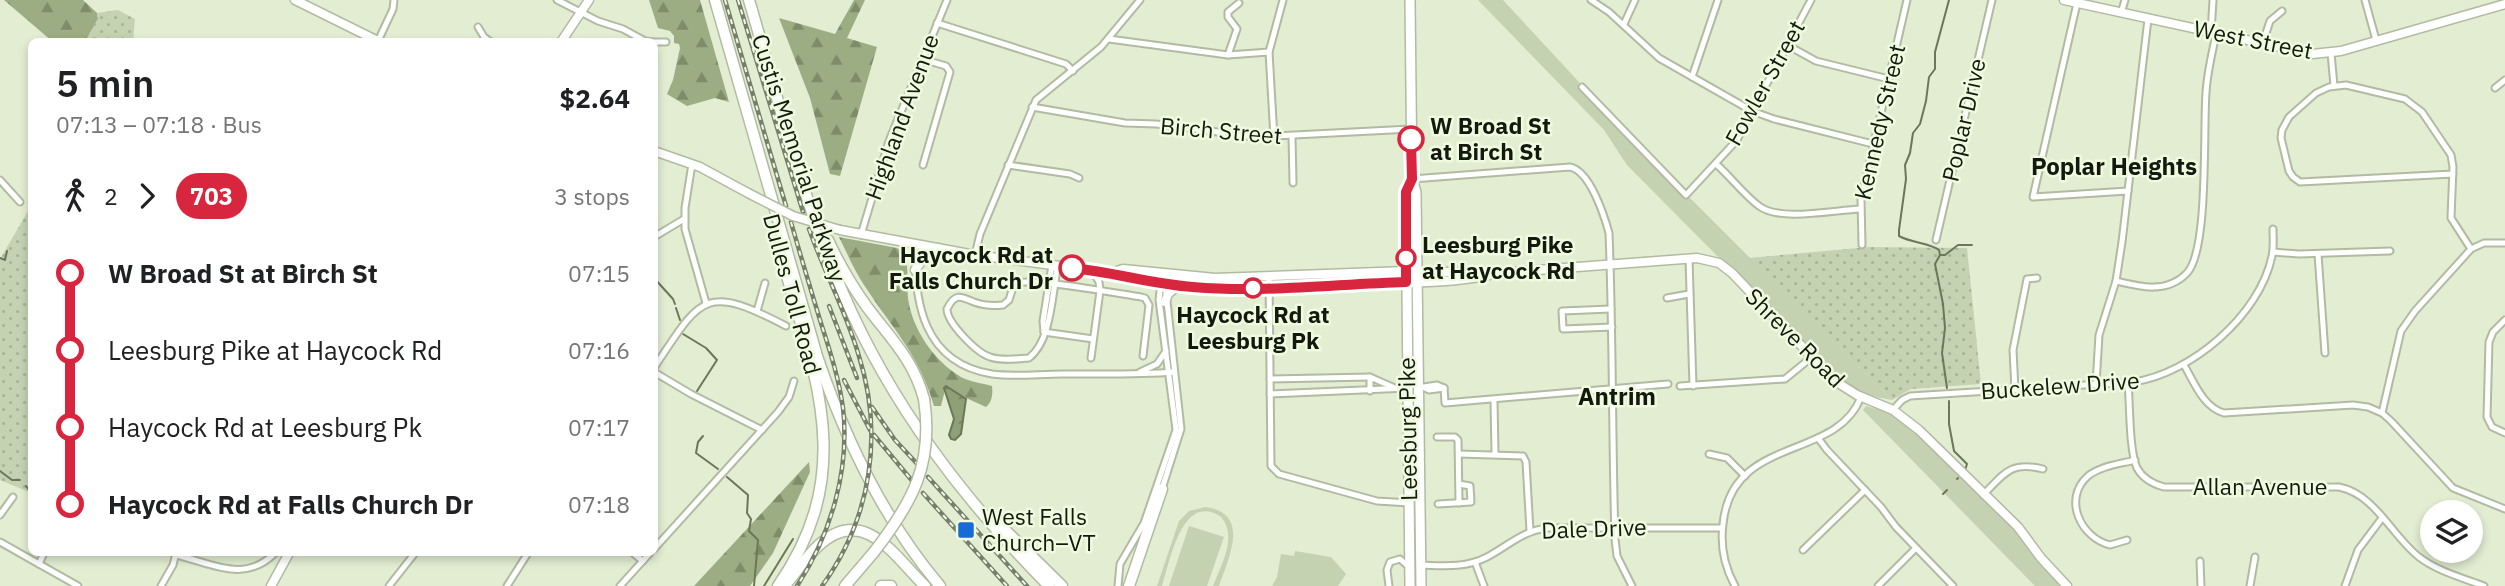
<!DOCTYPE html>
<meta charset="utf-8">
<style>
body{margin:0;font-family:"IBM Plex Sans",sans-serif;background:#f6f6f6;color:#202124;height:100vh;display:flex;flex-direction:column;font-size:26px;white-space:nowrap}
*{box-sizing:border-box;margin:0}
p{font-size:23px;color:#757577}
.icon{flex:none;width:38px;height:38px;fill:none;stroke:currentColor;stroke-width:2;stroke-linecap:round;stroke-linejoin:round}
.map{position:relative;flex:1;overflow:hidden}
.panel{position:absolute;left:28px;top:38px;width:630px;height:518px;display:flex;flex-direction:column;background:#fff;border-radius:10px;box-shadow:0 4px 10px #0003}
.panel>*{flex:none}
.badge{padding:0 14px;border-radius:23px;font-size:24px;line-height:46px}
.controls{position:absolute;left:2420px;top:500px;display:grid;gap:14px}
.controls a{display:grid;place-items:center;width:63px;height:63px;border-radius:50%;background:#fff;box-shadow:0 4px 10px #0003;font-size:35px}
.map>.badge{position:absolute;translate:-50% -50%;box-shadow:0 0 0 4px #fff}
.legs{display:flex;align-items:center;gap:10px;height:77px;padding:0 28px;font-size:23px}
.legs p{margin-inline-start:auto}
.summary{display:flex;align-items:center;justify-content:space-between;height:119px;padding:0 28px}
h1{font-size:38px;font-weight:600;line-height:52px}
ul{padding:0 28px;list-style:none}
li{display:flex;align-items:center;gap:24px;height:77px;font-size:26px}
li i{display:grid;place-items:center;width:10px;height:100%;margin:0 9px;background:currentColor}
li i::after{content:'';width:18px;height:18px;margin:-9px;border:5px solid;border-radius:50%;background:#fff}
li p{margin-inline-start:auto}
li:first-child i{background:linear-gradient(#0000 50%,currentColor 0)}
li:last-child i{background:linear-gradient(currentColor 50%,#0000 0)}
.map>svg:first-child{display:block}
.grass{fill:#c5d2b2}
.forest{fill:url(#forest-firs)}
.park{fill:url(#park-dots)}
.water{fill:url(#water-ripples);stroke:#6a7758;stroke-width:2}
.lines{fill:none;stroke-linecap:round;stroke-linejoin:round}
.stream{stroke:#6a7758;stroke-width:2}
.street-casing{stroke:#b0bba1;stroke-width:9}
.secondary-casing{stroke:#b0bba1;stroke-width:11}
.primary-casing{stroke:#b0bba1;stroke-width:12}
.highway-casing{stroke:#b0bba1;stroke-width:13}
.street{stroke:#fff;stroke-width:5}
.secondary{stroke:#fff;stroke-width:8}
.primary{stroke:#fff;stroke-width:9}
.highway{stroke:#fff;stroke-width:10}
.rail-casing{stroke:#777e6c;stroke-width:4.5}
.rail{stroke:#effbdf;stroke-width:2;stroke-dasharray:5;stroke-linecap:butt}
.secondary-bridge-casing{stroke:#b0bba1;stroke-width:11;stroke-linecap:butt}
.highway-bridge-casing{stroke:#b0bba1;stroke-width:13;stroke-linecap:butt}
.secondary-bridge{stroke:#fff;stroke-width:8}
.highway-bridge{stroke:#fff;stroke-width:10}
.line-1-casing{stroke:#fff;stroke-width:16}
.line-1{stroke:#d7263d;stroke-width:10}
.stop-1-dot{fill:#fff;stroke:#d7263d;stroke-width:3.5}
.poi-dot{fill:#186bd5;stroke:#effbdf;stroke-width:2.5}
.labels{text-anchor:middle;stroke-width:5;stroke-linejoin:round;paint-order:stroke}
.street-label{font-size:23px;fill:#15180f;stroke:#effbdf}
.stop-label{font-size:23px;font-weight:bold;fill:#15180f;stroke:#effbdf;text-anchor:start}
.poi-label{font-size:23px;fill:#15180f;stroke:#effbdf;text-anchor:start}
.neighbourhood-label{font-size:24px;font-weight:bold;fill:#15180f;stroke:#effbdf}
</style>
<div class="map">
<svg width="2505" height="586" viewBox="0 0 2505 586">
<defs>
<pattern id="forest-firs" width="22" height="20" patternUnits="userSpaceOnUse" patternTransform="scale(1.75)"><rect width="22" height="20" fill="#9cad83"/><path d="M5 1l3.5 6h-7zM16 11l3.5 6h-7z" fill="#7e8c6a"/></pattern>
<pattern id="park-dots" width="8" height="8" patternUnits="userSpaceOnUse" patternTransform="scale(1.75)"><rect width="8" height="8" fill="#c5d2b2"/><path d="M2 2h.1M6 6h.1" fill="none" stroke="#a8b498" stroke-width="1.8" stroke-linecap="round"/></pattern>
<pattern id="water-ripples" width="26" height="14" patternUnits="userSpaceOnUse" patternTransform="scale(1.75)"><rect width="26" height="14" fill="#8fa077"/><path d="M2 4q2-2 4 0t4 0M15 11q2-2 4 0t4 0" fill="none" stroke="#748160"/></pattern>
</defs>
<rect width="100%" height="100%" fill="#e2edd2"/>
<g class="grass">
<path d="M1478,0H1503L1579,82L1578,85L1648,158L1645,160L1649,159L1685,199L1690,198L1892,400L1861,394L1837,377L1627,165L1604,130Z"/>
<path d="M1866,406L1887,412L1914,429L2009,521L2064,586H2035L1863,410Z"/>
<path d="M1205,507C1252,513 1228,559 1219,586H1213C1221,565 1238,537 1221,517C1182,491 1170,562 1162,586H1157L1179,521L1189,511Z"/>
<path d="M1189,526L1224,537L1207,586H1169Z"/>
<path d="M1295,551L1331,557L1346,574L1338,586H1272L1277,577L1281,554L1294,556Z"/>
</g>
<g class="forest">
<path d="M4,0H83L97,13L98,19L85,42H53Z"/>
<path d="M649,0H700L729,102L715,98L687,106L667,94L673,80L680,48L679,44L674,43V36L670,31L658,28Z"/>
<path d="M854,0H865L847,38L877,47L840,176L830,174L810,98L779,18L835,34Z"/>
<path d="M839,237L897,248C912,258 906,282 908,298C912,329 934,361 961,377C970,382 982,383 992,386C993,394 992,402 986,407L953,392L946,386L941,406H934C919,354 892,328 864,285C854,270 847,253 839,237Z"/>
<path d="M809,462L810,472L773,553L750,586H694Z"/>
</g>
<g class="park">
<path d="M118,10L135,19L133,42H85L98,19L97,13Z"/>
<path d="M31,206V493L0,480V259Z"/>
<path d="M1869,247L1967,248L1981,384L1911,389L1892,400L1749,258Z"/>
</g>
<path class="water" d="M946,386L966,399L961,434L955,440L951,439L949,435L954,419L944,388Z"/>
<g class="lines">
<g class="stream">
<path d="M1940,255H1945L1958,245H1972"/>
<path d="M0,258L5,260L7,251"/>
<path d="M654,278L673,299L675,304"/>
<path d="M676,308L680,320"/>
<path d="M683,334L706,348L717,360L697,391"/>
<path d="M1947,388L1942,353L1945,328L1943,304L1935,264L1940,255L1939,250C1930,243 1912,243 1899,236V230L1906,179L1905,165L1910,153L1913,133L1920,124L1926,101L1929,77L1935,69V52L1949,0"/>
<path d="M1949,401V424L1954,451L1967,464L1965,470"/>
<path d="M703,436L698,442L696,453L718,469"/>
<path d="M0,471L12,480H20"/>
<path d="M727,477L748,495L747,513L751,519L749,531L758,540L754,586"/>
<path d="M1957,479L1958,478"/>
<path d="M26,486L29,490L32,488"/>
<path d="M1943,494L1947,490"/>
<path d="M764,586L793,539"/>
</g>
<g class="street-casing">
<g id="street">
<path d="M557,0L598,21L623,29L645,41L653,42"/>
<path d="M1591,0L1609,12L1659,58L1752,111L1774,119L1873,144"/>
<path d="M2365,0L2376,40"/>
<path d="M2077,3L2033,197L2128,191"/>
<path d="M2121,13L2125,0"/>
<path d="M937,23L1066,64L1073,71"/>
<path d="M1624,24L1635,0"/>
<path d="M478,27L484,37L491,42"/>
<path d="M2211,33L2213,0"/>
<path d="M1109,39L1228,55L1269,52"/>
<path d="M378,41L393,9L394,0"/>
<path d="M654,42H666"/>
<path d="M1787,45L1816,61L1889,79"/>
<path d="M2262,45L2270,21L2282,11"/>
<path d="M2331,53L2334,86"/>
<path d="M1228,55L1237,29L1228,17V12L1239,3"/>
<path d="M922,59L946,66L950,72L923,165"/>
<path d="M1692,77L1718,0"/>
<path d="M1582,87L1686,195L1737,140L1811,0"/>
<path d="M2495,88L2505,80"/>
<path d="M1032,107L1125,123L1156,124L1256,137L1411,129"/>
<path d="M1292,137L1293,183"/>
<path d="M1274,138L1269,52L1283,0"/>
<path d="M692,164L685,208V229L706,303"/>
<path d="M1716,164C1731,177 1743,194 1759,206C1780,222 1834,210 1860,209"/>
<path d="M1008,165L1070,174L1079,178"/>
<path d="M2453,174L2300,182L2293,177L2289,171L2281,138L2282,130L2289,117L2316,93L2329,87L2346,85L2405,99L2422,112L2451,155L2453,167L2451,218L2471,249"/>
<path d="M1412,179L1570,167C1590,171 1604,215 1609,233C1613,335 1612,437 1615,539L1617,556L1632,586"/>
<path d="M0,180L20,202"/>
<path d="M861,235L889,141L947,0"/>
<path d="M654,237L684,219"/>
<path d="M1936,240L1992,0"/>
<path d="M915,245C914,302 923,363 992,374C1014,377 1039,374 1062,374C1099,374 1137,375 1174,372"/>
<path d="M1862,245L1861,199L1907,0"/>
<path d="M2273,252L2299,254L2390,251"/>
<path d="M2318,254L2325,353"/>
<path d="M975,255L980,234L1036,100L1101,47L1140,0"/>
<path d="M1689,259L1693,386"/>
<path d="M1052,265L1057,270C1052,296 1051,341 1029,358C1017,359 1001,361 990,357C977,353 947,323 947,309C955,293 960,296 974,302C982,305 994,306 1003,305L1009,300L1014,284C1027,276 1120,294 1141,297L1145,298L1149,305L1143,356"/>
<path d="M1269,276L1271,466L1279,474L1377,501L1410,503"/>
<path d="M2116,281C2140,287 2167,294 2187,273C2209,250 2203,129 2206,93C2207,73 2212,54 2216,34"/>
<path d="M1667,298L1689,294"/>
<path d="M1611,309L1562,311L1563,329L1612,327"/>
<path d="M757,311L765,283"/>
<path d="M2505,320L2493,332L2489,342L2487,417L2492,427L2505,433"/>
<path d="M1044,332L1043,321L1052,265"/>
<path d="M1044,332L1093,339"/>
<path d="M1091,358L1100,291L1099,282L1092,270"/>
<path d="M2184,365C2194,382 2203,407 2224,413L2353,405L2368,407L2382,413L2391,421L2453,488L2505,509"/>
<path d="M654,368C701,297 704,283 786,326"/>
<path d="M654,372L691,394L762,430"/>
<path d="M1140,372L1157,364L1166,351"/>
<path d="M1270,379L1370,377"/>
<path d="M2128,383C2130,403 2129,451 2137,468C2143,479 2153,484 2164,487H2339C2375,494 2392,536 2419,557C2437,571 2463,578 2484,586"/>
<path d="M2096,384L2099,335L2116,281L2122,242L2148,19"/>
<path d="M1680,386L1785,379L1812,357"/>
<path d="M1417,388L1437,385L1444,388"/>
<path d="M1425,388L1429,390L1444,388"/>
<path d="M1444,388L1445,403L1668,384"/>
<path d="M2015,390L2013,350L2027,279L2037,278"/>
<path d="M1370,391V377L1395,388"/>
<path d="M1270,394L1408,388"/>
<path d="M1494,400L1495,454"/>
<path d="M1893,410L1902,400L1910,396L2133,382C2191,374 2260,315 2272,256C2274,248 2273,238 2273,229"/>
<path d="M2382,413L2401,331L2415,311L2471,249L2484,243H2505"/>
<path d="M1437,437H1455L1458,440L1459,503"/>
<path d="M1818,438L1827,450L1881,507L1896,527L1953,586"/>
<path d="M1459,454L1523,456L1526,462L1530,531"/>
<path d="M1709,454L1727,458L1745,476"/>
<path d="M1162,489L1181,429L1165,283"/>
<path d="M1983,495C2005,473 2010,461 2043,469"/>
<path d="M1438,504L1471,502L1470,486L1459,484"/>
<path d="M0,515L13,497"/>
<path d="M2127,540L2110,545C2081,538 2062,499 2088,476C2100,466 2120,464 2135,460"/>
<path d="M0,542L39,564"/>
<path d="M654,549L778,412L789,397L794,381"/>
<path d="M1803,550L1865,490"/>
<path d="M44,553L39,564L78,586"/>
<path d="M633,553L643,561"/>
<path d="M176,555C212,563 244,584 275,553"/>
<path d="M2200,561L2201,586"/>
<path d="M1475,562L1484,586"/>
<path d="M1421,565C1444,566 1466,568 1487,557C1508,546 1522,531 1547,528H1722"/>
<path d="M161,586L173,565L176,553"/>
<path d="M389,586L415,553"/>
<path d="M507,586L528,553"/>
<path d="M620,586L650,553"/>
<path d="M1118,586L1120,564L1144,523L1176,430L1159,300L1162,274"/>
<path d="M1389,586L1387,570L1390,562L1400,559L1409,567"/>
<path d="M1735,586C1724,566 1720,547 1723,524C1732,434 1836,462 1861,397"/>
<path d="M1878,586L1916,548"/>
<path d="M2250,586L2255,557"/>
<path d="M2345,586L2358,550L2382,518"/>
</g>
</g>
<g class="secondary-casing">
<g id="secondary">
<path d="M295,0L380,42"/>
<path d="M2064,0L2312,54L2341,51L2505,4"/>
<path d="M561,42L589,0"/>
<path d="M654,151L700,167L748,193"/>
<path d="M840,230L975,255L1107,272C1190,295 1276,288 1361,284C1404,282 1447,284 1489,275"/>
<path d="M915,270L924,258L938,248"/>
<path d="M1110,273L1123,269L1215,278L1406,271L1497,273L1697,258L1719,263L1732,273L1835,381L1857,395L1893,410L1919,430L2018,527L2041,558L2067,586"/>
<path d="M1165,302L1168,294L1178,286"/>
<path d="M271,586L289,553"/>
</g>
</g>
<g class="primary-casing">
<g id="primary">
<path d="M1410,0L1412,179L1416,192L1421,586"/>
<path d="M1410,586L1406,192L1412,179"/>
</g>
</g>
<g class="highway-casing">
<g id="highway">
<path d="M715,0L817,356C845,439 883,519 940,586"/>
<path d="M749,0C778,98 802,199 843,293C891,405 964,500 1049,586"/>
<path d="M828,240C839,264 852,286 867,307C891,339 913,359 924,399"/>
<path d="M998,523L1062,586"/>
<path d="M787,583C797,571 807,556 819,545C864,504 895,557 925,586"/>
<path d="M778,586C859,470 814,374 780,252"/>
<path d="M845,586L874,552"/>
<path d="M881,586H891"/>
<path d="M1129,586L1162,489"/>
</g>
</g>
<use href="#street" class="street"/>
<use href="#secondary" class="secondary"/>
<use href="#primary" class="primary"/>
<use href="#highway" class="highway"/>
<g class="rail-casing">
<g id="rail">
<path d="M725,0L786,206"/>
<path d="M738,0L803,212"/>
<path d="M791,222C800,254 810,287 820,320C829,348 839,378 843,408C850,470 831,534 797,586"/>
<path d="M809,229C824,271 845,310 858,353C884,433 872,517 822,586"/>
<path d="M829,306L857,378"/>
<path d="M844,380L870,430"/>
<path d="M872,407L895,440L921,468"/>
<path d="M874,435L914,483"/>
<path d="M928,477L1027,586"/>
<path d="M923,493L1007,586"/>
</g>
</g>
<use href="#rail" class="rail"/>
<g class="secondary-bridge-casing">
<path id="secondary-bridge" d="M748,193L793,216L840,230"/>
</g>
<g class="highway-bridge-casing">
<path id="highway-bridge" d="M874,552C912,503 934,464 924,399"/>
</g>
<use href="#secondary-bridge" class="secondary-bridge"/>
<use href="#highway-bridge" class="highway-bridge"/>
</g>
<g class="lines">
<g class="line-1-casing">
<path id="line-1" d="M1072,268C1113,272 1152,284 1193,287C1264,293 1336,284 1406,282V192L1412,179L1411,139"/>
</g>
<use href="#line-1" class="line-1"/>
</g>
<g class="stop-1-dot">
<circle cx="1411" cy="139" r="12"/>
<circle cx="1406" cy="258" r="9"/>
<circle cx="1072" cy="268" r="12"/>
<circle cx="1253" cy="288" r="9"/>
</g>
<rect class="poi-dot" x="957" y="521" width="18" height="18" rx="3.5"/>
<g class="labels">
<g class="street-label">
<text transform="translate(2253 40) rotate(11)" y="8">West Street</text>
<text transform="translate(1765 83) rotate(-61)" y="8">Fowler Street</text>
<text transform="translate(902 117) rotate(-70)" y="8">Highland Avenue</text>
<text transform="translate(1964 120) rotate(-77)" y="8">Poplar Drive</text>
<text transform="translate(1880 122) rotate(-77)" y="8">Kennedy Street</text>
<text transform="translate(1221 131) rotate(5)" y="8">Birch Street</text>
<text transform="translate(799 158) rotate(72)" y="8">Custis Memorial Parkway</text>
<text transform="translate(792 294) rotate(75)" y="8">Dulles Toll Road</text>
<text transform="translate(1795 338) rotate(45)" y="8">Shreve Road</text>
<text transform="translate(2060 386) rotate(-4)" y="8">Buckelew Drive</text>
<text transform="translate(1408 429) rotate(-91)" y="8">Leesburg Pike</text>
<text x="2260" y="495">Allan Avenue</text>
<text transform="translate(1594 529) rotate(-2)" y="8">Dale Drive</text>
</g>
<g class="stop-label">
<text x="1430" y="134">W Broad St<tspan x="1430" dy="26">at Birch St</tspan></text>
<text x="1422" y="253">Leesburg Pike<tspan x="1422" dy="26">at Haycock Rd</tspan></text>
<text x="1053" y="263" text-anchor="end">Haycock Rd at<tspan x="1053" dy="26">Falls Church Dr</tspan></text>
<text x="1253" y="323" text-anchor="middle">Haycock Rd at<tspan x="1253" dy="26">Leesburg Pk</tspan></text>
</g>
<g class="poi-label">
<text x="982" y="525">West Falls<tspan x="982" dy="26">Church–VT</tspan></text>
</g>
<g class="neighbourhood-label">
<text x="2114" y="175">Poplar Heights</text>
<text x="1617" y="405">Antrim</text>
</g>
</g>
</svg>
<div class="controls">
<a><svg class="icon" aria-label="layers" viewBox="0 0 24 24"><path d="M12 4l9 5-9 5-9-5zM3 14l9 5 9-5"/></svg></a>
</div>
<section class="panel">
<div class="summary"><div><h1>5 min</h1><p>07:13 – 07:18 · Bus</p></div><b>$2.64</b></div>
<div class="legs"><svg class="icon" aria-label="walk" viewBox="0 0 24 24"><circle cx="13" cy="4" r="2"/><path d="M13 8l-2 6 4 7M11 14l-3 7M7 12l3-4h3l4 4"/></svg>2<svg class="icon" aria-label="forward" viewBox="0 0 24 24"><path d="M9 5l7 7-7 7"/></svg><b class="badge" style="background:#d7263d;color:#fff">703</b><p>3 stops</p></div>
<ul>
<li><i style="color:#d7263d"></i><b>W Broad St at Birch St</b><p>07:15</p></li>
<li><i style="color:#d7263d"></i><span>Leesburg Pike at Haycock Rd</span><p>07:16</p></li>
<li><i style="color:#d7263d"></i><span>Haycock Rd at Leesburg Pk</span><p>07:17</p></li>
<li><i style="color:#d7263d"></i><b>Haycock Rd at Falls Church Dr</b><p>07:18</p></li>
</ul>
</section>
</div>
